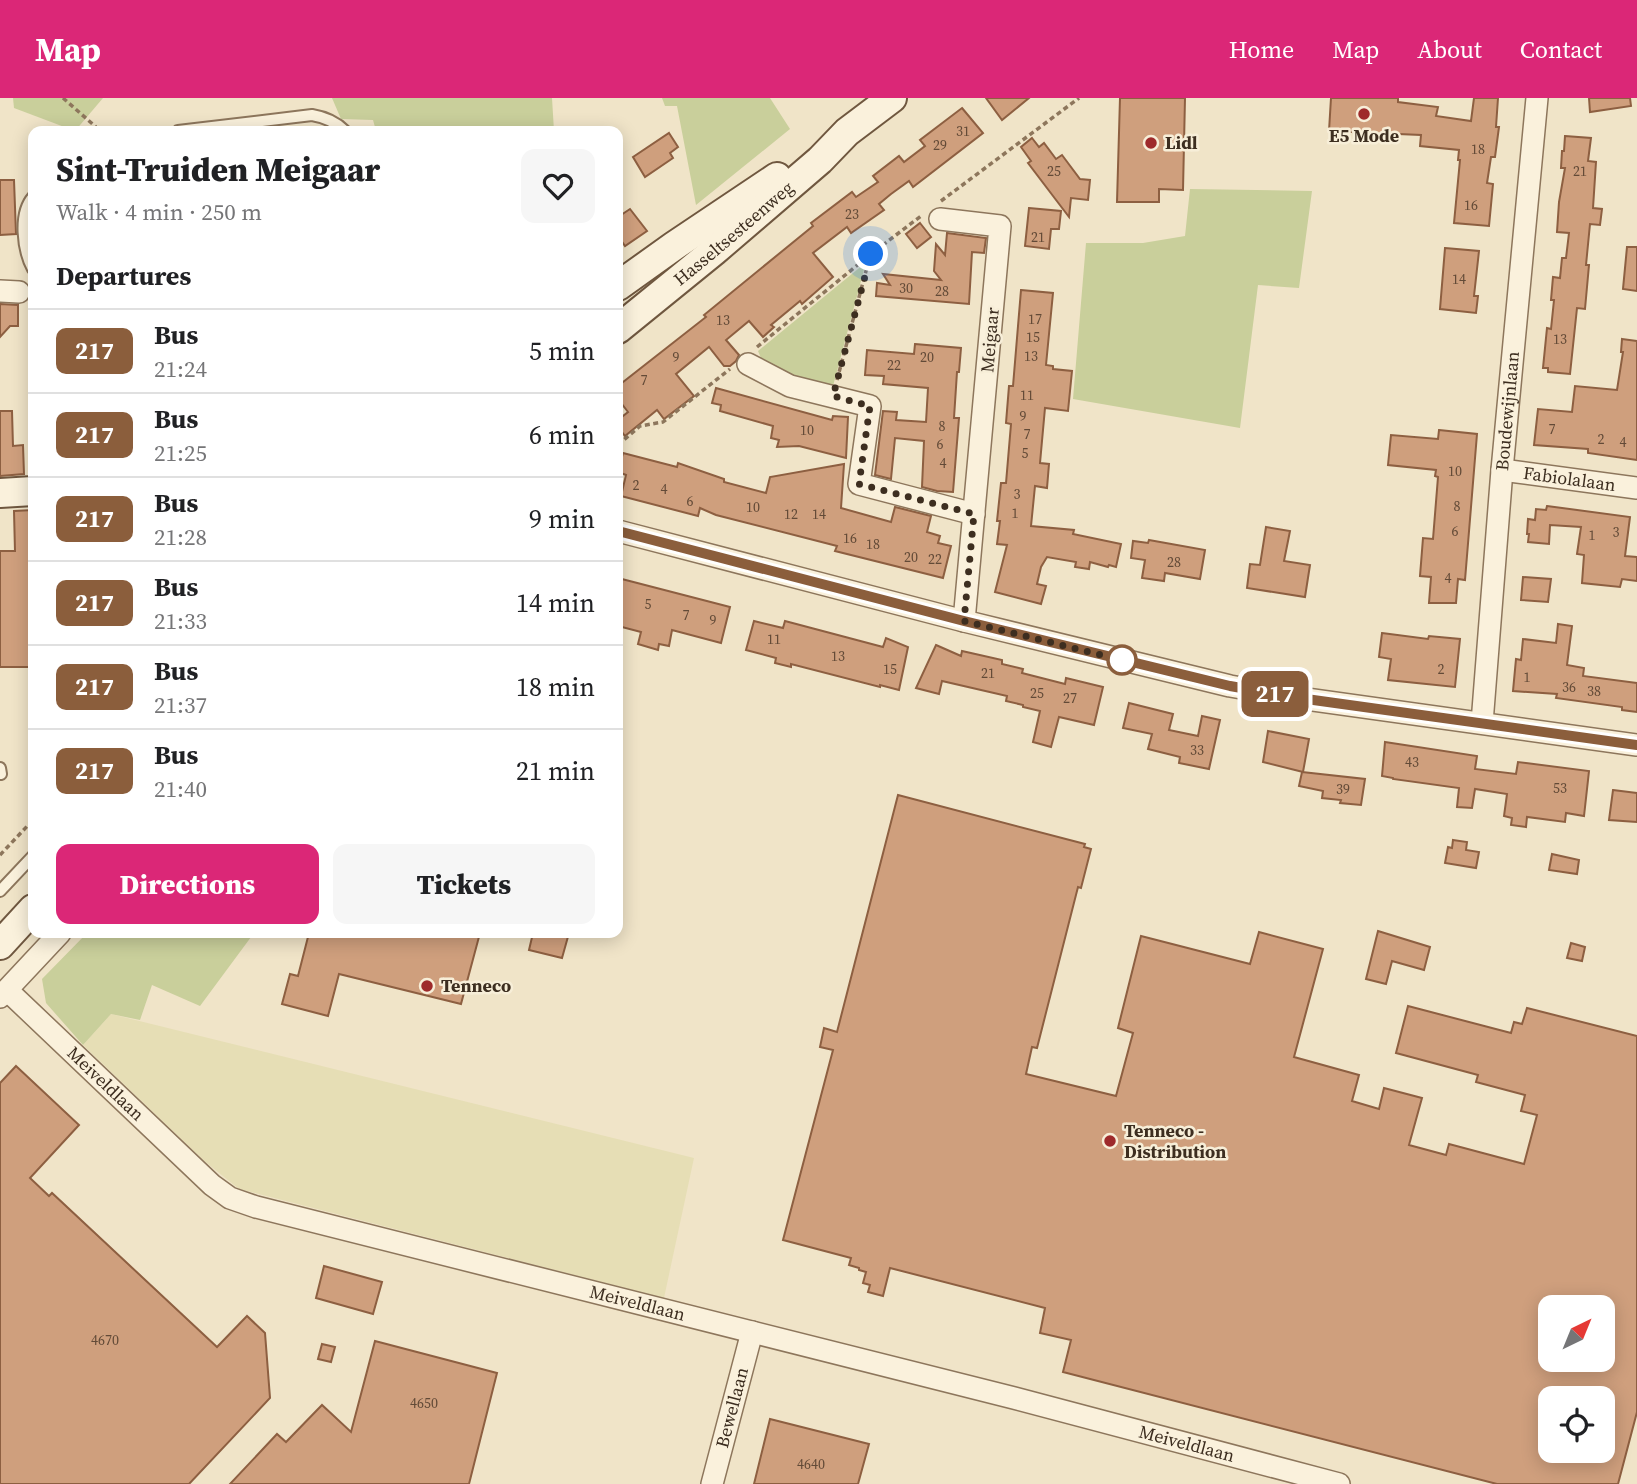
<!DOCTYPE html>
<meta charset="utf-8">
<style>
body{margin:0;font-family:"Source Serif 4",serif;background:#f6f6f6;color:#202124;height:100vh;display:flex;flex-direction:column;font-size:26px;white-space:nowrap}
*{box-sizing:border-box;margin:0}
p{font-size:23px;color:#757577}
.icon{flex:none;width:38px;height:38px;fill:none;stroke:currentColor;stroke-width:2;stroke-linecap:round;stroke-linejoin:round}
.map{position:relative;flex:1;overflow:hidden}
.details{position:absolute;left:28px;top:28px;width:595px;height:812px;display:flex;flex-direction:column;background:#fff;border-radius:14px;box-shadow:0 4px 18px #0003}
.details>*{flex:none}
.badge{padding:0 14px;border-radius:10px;font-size:24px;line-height:46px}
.needle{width:46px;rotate:43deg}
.controls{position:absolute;left:1538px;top:1197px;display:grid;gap:14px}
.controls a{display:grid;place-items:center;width:77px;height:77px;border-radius:14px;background:#fff;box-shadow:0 4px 18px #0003;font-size:35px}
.you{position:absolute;width:35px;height:35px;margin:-18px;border:5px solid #fff;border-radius:50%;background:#1a73e8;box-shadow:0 0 0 10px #1a73e833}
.map>.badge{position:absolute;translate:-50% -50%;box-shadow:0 0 0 4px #fff}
h2{padding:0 28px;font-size:26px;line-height:63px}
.round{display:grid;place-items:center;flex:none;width:74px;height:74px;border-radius:14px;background:#f6f6f6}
.head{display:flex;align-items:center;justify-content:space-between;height:119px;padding:0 28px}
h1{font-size:33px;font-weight:800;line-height:52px}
.button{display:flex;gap:14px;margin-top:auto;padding:14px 28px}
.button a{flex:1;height:80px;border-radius:14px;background:#db2777;color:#fff;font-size:28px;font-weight:800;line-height:80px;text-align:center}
.button a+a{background:#f6f6f6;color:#202124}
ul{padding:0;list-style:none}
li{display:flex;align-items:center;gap:21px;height:84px;padding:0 28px;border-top:2px solid #e0e0e0}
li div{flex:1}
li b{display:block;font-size:26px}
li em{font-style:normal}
li .badge{min-width:77px;font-weight:700;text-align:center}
header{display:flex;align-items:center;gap:42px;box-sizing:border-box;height:98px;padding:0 35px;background:#db2777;color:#fff}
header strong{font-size:33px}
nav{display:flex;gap:38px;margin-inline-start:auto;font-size:24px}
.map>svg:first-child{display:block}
.farmland{fill:#e6deb5}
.green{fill:#c9cf9b}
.building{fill:#cf9f7d;stroke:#8d5f41;stroke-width:2;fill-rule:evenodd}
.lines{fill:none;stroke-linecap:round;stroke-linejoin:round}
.lane-casing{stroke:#8d765c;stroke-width:14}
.street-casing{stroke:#8d765c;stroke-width:24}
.secondary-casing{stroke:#6f573f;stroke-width:32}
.path{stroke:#8d765c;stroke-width:3.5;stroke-dasharray:5 3.5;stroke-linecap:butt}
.lane{stroke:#faf1dc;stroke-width:10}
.street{stroke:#faf1dc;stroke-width:21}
.secondary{stroke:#faf1dc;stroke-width:28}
.line-casing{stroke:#fff;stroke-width:16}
.line{stroke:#8b5e3c;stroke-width:10}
.walk{stroke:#3d2e20;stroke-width:7;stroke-dasharray:0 12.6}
.poi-dot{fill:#9e2a2b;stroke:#f7eed8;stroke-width:2.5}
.stop-dot{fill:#fff;stroke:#8b5e3c;stroke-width:3.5}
.labels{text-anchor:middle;stroke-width:5;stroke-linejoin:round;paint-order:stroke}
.number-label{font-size:14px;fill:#624a37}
.poi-label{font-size:18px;font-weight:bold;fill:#3d2e20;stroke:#f7eed8;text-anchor:start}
.street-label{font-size:18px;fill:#3d2e20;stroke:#f7eed8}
</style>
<header>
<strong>Map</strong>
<nav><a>Home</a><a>Map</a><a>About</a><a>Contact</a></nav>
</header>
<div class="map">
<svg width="1637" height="1386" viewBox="0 0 1637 1386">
<rect width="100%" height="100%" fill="#f0e4c8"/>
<path class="farmland" d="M111,916L694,1060L664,1200L239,1091L203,1062L83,947Z"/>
<g class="green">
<path d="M13,0H103L75,33L14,10Z"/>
<path d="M332,0H552L554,33H376L373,22L341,21Z"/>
<path d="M662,0H770L790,31L696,107L677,8H665Z"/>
<path d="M1190,91L1312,93L1299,190L1258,187L1240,330L1073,301L1086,145H1143L1185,138Z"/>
<path d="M864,166L865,168L833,288L829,292L793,282L763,265L758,253Z"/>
<path d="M87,835H254L200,908L152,887L140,922L111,916L83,947L46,905L42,881Z"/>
</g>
<g class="building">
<path d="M986,0H1029L1002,22Z"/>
<path d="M1120,0H1185L1183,92L1159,91V104H1117Z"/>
<path d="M1331,0H1398V4L1438,9L1436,18L1471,23L1474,0H1498L1496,29H1499L1495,59H1491L1487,85L1493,86L1489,128L1454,125L1460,62H1458L1459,52L1420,48L1421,37L1329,33Z"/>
<path d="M1589,0H1630L1631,8L1590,14Z"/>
<path d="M962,10L983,35L913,89L909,83L891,96L879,106L884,112L851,135L847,129L813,155L833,179L802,206L800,203L771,227L774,229L763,239L749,223L726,242L739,257L736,263L730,268H724L709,249L676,276L694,298L664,321L657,312L625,338L618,329V322L628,314L618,301V288L706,219L704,217L813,128L811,125L852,94L856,99L878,84L873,78L899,58L904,64L925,48L920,42Z"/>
<path d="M669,35L678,49L670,55L673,60L645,79L633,59Z"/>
<path d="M1565,38L1591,40L1588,63L1596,64L1593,110L1602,111L1600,127L1590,126L1586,167H1589L1585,211L1577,210L1570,276L1548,274V270H1543L1547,230L1551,231L1554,202H1551L1553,179L1560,180L1562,160H1566L1569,135L1557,134L1559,104L1565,70H1561L1562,53H1564Z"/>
<path d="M1032,40L1039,49L1044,45L1056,61L1062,57L1080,81L1090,82L1088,102L1071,100L1069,119L1028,65L1031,63L1021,49Z"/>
<path d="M0,82H14L16,136L0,137Z"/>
<path d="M1029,110L1061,113L1059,131H1051L1049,151L1025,148Z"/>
<path d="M630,111L647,133L625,148L618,138V119Z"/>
<path d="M920,125L931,139L917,150L906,136Z"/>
<path d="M947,135L986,140L984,155L972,154L969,206L876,198L877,185L890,187L883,176L941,182L934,173L936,146L945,157Z"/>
<path d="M1627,149H1637V193L1623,191Z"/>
<path d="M1445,150L1479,153L1474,198H1478L1476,215L1440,211Z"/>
<path d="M1021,192L1053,195L1046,267L1053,268V271L1072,273L1068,313L1045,310L1040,365L1049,366L1047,390L1035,388L1031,428L1074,432L1073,436L1121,446L1116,469L1109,467L1108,469L1090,464L1089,471L1075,469L1076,464L1047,459L1041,469L1037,486L1046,488L1041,506L995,494L1007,447L997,446L1000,423H997L1001,385H1006L1011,326L1006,325L1009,288H1013Z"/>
<path d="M0,206L18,207V228H10L0,239Z"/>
<path d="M1622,241L1637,243V362L1588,355V351L1534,347L1538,311L1572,314L1575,288L1617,292L1623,254H1621Z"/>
<path d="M915,246L961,250L959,274H957L954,320H959L953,394L937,393L922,389L924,343L895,340L891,381L875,377L883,313L897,314L896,322L926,324L928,290L883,286L884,278L865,277L867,252L914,256Z"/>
<path d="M716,290L832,322L833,318L848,319L846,360L799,348L777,349L779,342L771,340L773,328L720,313L721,307L712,305Z"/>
<path d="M0,313H12L13,348L23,347L24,376L0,378Z"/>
<path d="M1439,332L1477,336L1465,482L1458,481L1456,505H1429L1431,479L1420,478L1423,440L1433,441L1438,379L1435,378L1436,372L1388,367L1391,337L1438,341Z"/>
<path d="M623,355L677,369L678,365L724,381V384L766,395L770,379L844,366L841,410L891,424L895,409L931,418L927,434L940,438L938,445L951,448L943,480L835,453L837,448L716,417L700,410L698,418L621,398L626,377L618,374Z"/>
<path d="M1547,408L1630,419L1625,458L1637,459V483L1622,481L1620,489L1582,485L1584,457L1577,456L1581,429L1550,427L1549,446L1528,444L1529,436H1527L1528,421L1535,422L1536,411L1546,412Z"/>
<path d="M33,412V569H0V453H15L14,413Z"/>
<path d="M1266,429L1290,433L1284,463L1310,467L1305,499L1247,490L1250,466L1260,467Z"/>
<path d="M1149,442L1205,452L1200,481L1165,475L1164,483L1142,480L1145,462L1131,460L1133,443L1148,445Z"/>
<path d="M1523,479L1551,481L1548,504L1521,502Z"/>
<path d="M618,480L730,509L721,545L672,532L669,548L659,546L658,552L638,546L641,534L618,528Z"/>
<path d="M754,523L783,530L785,523L883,549L886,540L908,549L899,592L880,587V589L791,566V569L775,565L776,560L746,552Z"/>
<path d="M1558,526L1572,528L1567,567L1584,570L1583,578L1637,585V614L1622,612V609L1556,600L1557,596L1513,593L1516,561L1521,562L1523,541L1556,545Z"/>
<path d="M1382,535L1428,541L1429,538L1460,541L1455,589L1388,582L1391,561L1379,559Z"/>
<path d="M936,547L961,558L962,553L1002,562V566L1023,571L1022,575L1065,586L1066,580L1103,589L1094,627L1059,619L1051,649L1033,644L1040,613L1023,609V607L1006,603L1007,598L942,583L939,596L916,590Z"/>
<path d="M1129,605L1173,616L1169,632L1198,638L1202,618L1220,622L1209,671L1179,665L1180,659L1148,651L1152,636L1123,630Z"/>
<path d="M1268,633L1309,641L1303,674L1263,664Z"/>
<path d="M1385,644L1477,658L1475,671L1516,676L1518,664L1589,673L1584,718L1566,715L1565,724L1527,719L1526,729L1511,727L1512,720L1504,718L1507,696L1475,691L1472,710L1457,709L1459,690L1393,681V680L1382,678Z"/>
<path d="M1302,674L1365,681L1361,707L1340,705L1341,702L1322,700L1323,693L1299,688Z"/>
<path d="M1613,692L1637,695V724L1609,722Z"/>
<path d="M898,697L1085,746L1084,749L1091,751L1081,790L1078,789L1037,950L1032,949L1026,976L1116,998L1133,935L1118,930L1141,838L1250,866L1259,834L1323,851L1294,959L1359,977L1352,1003L1379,1011L1384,990L1422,1000L1409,1047L1446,1057L1449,1046L1524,1066L1537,1017L1521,1013L1525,997L1476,984L1478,977L1396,955L1408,908L1511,935L1514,924L1522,926L1527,910L1637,938V1314L1618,1386H1497L1063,1274L1071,1242L1040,1235L1045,1210L890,1170L883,1198L868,1194L870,1187L863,1185L866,1174L859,1172V1170L849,1167L851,1160L783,1142L833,952L820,949L824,930L837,934ZM1550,1209H1603V1262H1550ZM1550,1300H1603V1353H1550Z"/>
<path d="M1453,742L1467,744L1466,752L1479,754L1476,770L1445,765L1448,749L1452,750Z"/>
<path d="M1552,756L1579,762L1577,776L1549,772Z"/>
<path d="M1378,833L1430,849L1424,872L1392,863L1386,886L1366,881Z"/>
<path d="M309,835H480L461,906L339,876L328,918L282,906L290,876L298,878Z"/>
<path d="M533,835H569L562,860L529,852Z"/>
<path d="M1571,845L1585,849L1582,863L1567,860Z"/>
<path d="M16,968L79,1027L30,1080L49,1098L52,1095L217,1249L247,1218L265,1235L270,1300L189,1386H0V985Z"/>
<path d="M324,1168L382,1184L373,1216L316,1200Z"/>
<path d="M375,1243L497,1275L469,1386H230L277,1336L286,1344L322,1307L351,1334Z"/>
<path d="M322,1246L335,1249L331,1264L318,1261Z"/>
<path d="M770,1321L869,1346L858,1386H754Z"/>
</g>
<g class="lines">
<g class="lane-casing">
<g id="lane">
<path d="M178,33L312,17C324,19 336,24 345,33"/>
<path d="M33,99C18,116 23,153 33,171"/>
<path d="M0,670L1,676"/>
<path d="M0,793L33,758"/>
</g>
</g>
<g class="street-casing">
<g id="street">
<path d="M940,121L1000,128L964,523"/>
<path d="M0,193L19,194"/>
<path d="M748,266L790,288L870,308L859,386L974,416"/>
<path id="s1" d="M1502,372L1637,390"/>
<path d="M618,433L964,523L1230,588L1299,600L1637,647"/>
<path id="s2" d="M1482,625L1502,372L1537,0"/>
<path id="s3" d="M7,892L212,1087L230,1100L256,1109L1014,1300L1339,1386"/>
<path d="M0,899L60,835"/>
<path id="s4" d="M712,1386L752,1234"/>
</g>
</g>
<g class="secondary-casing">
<g id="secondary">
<path d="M618,188L674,148L777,79"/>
<path id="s5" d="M618,231L714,153L820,62L847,34L892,0"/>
<path d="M0,395L33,393"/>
<path d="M0,847L33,811"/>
</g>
</g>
<g class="path">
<path d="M63,0L96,29"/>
<path d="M941,103L1079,0"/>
<path d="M757,249L871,156L921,118"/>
<path d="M837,282L870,158"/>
<path d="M618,347L640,328L663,324L730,271"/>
<path d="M0,757L33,722"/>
</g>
<use href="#lane" class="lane"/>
<use href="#street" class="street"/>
<use href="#secondary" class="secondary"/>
</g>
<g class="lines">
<g class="line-casing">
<path id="line" d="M618,433L964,523L1230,588L1299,600L1637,647"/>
</g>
<use href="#line" class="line"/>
<path class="walk" d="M871,156L833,298L870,308L859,386L974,416L964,523L1122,562"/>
</g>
<g class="poi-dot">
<circle cx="1364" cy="16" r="7"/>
<circle cx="1151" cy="45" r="7"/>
<circle cx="427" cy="888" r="7"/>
<circle cx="1110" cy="1043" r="7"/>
</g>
<circle class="stop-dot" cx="1122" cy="562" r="14"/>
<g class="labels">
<g class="number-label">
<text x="963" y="38">31</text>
<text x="940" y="52">29</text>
<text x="1478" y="56">18</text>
<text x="1054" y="78">25</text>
<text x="1580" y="78">21</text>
<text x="1471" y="112">16</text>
<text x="852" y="121">23</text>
<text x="1038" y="144">21</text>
<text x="1459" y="186">14</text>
<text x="906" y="195">30</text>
<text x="942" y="198">28</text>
<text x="1035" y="226">17</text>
<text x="723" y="227">13</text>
<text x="1033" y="244">15</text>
<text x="1560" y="246">13</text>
<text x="1031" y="263">13</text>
<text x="676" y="264">9</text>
<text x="927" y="264">20</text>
<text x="894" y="272">22</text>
<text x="644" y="287">7</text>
<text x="1027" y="302">11</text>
<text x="1023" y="323">9</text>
<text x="942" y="333">8</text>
<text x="1552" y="336">7</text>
<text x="807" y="337">10</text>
<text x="1027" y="341">7</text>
<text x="1601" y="346">2</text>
<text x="1623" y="349">4</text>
<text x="940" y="351">6</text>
<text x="1025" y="360">5</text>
<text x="943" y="370">4</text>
<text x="1455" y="378">10</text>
<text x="636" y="392">2</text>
<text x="664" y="396">4</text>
<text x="1017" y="401">3</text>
<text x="690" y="408">6</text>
<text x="1457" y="413">8</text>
<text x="753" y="414">10</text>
<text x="1015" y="420">1</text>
<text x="791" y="421">12</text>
<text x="819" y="421">14</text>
<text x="1455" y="438">6</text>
<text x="1616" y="439">3</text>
<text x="1592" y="442">1</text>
<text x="850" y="445">16</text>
<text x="873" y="451">18</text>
<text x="911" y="464">20</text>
<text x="935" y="466">22</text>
<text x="1174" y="469">28</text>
<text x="1448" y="485">4</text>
<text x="648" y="511">5</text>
<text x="686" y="522">7</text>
<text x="713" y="527">9</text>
<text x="774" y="546">11</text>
<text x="838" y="563">13</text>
<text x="890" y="576">15</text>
<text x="1441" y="576">2</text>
<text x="988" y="580">21</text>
<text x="1527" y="584">1</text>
<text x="1569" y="594">36</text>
<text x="1594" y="598">38</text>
<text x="1037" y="600">25</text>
<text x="1070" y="605">27</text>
<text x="1197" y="657">33</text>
<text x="1412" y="669">43</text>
<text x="1560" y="695">53</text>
<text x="1343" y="696">39</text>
<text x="105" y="1247">4670</text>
<text x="424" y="1310">4650</text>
<text x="811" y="1371">4640</text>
</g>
<g class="poi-label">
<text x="1364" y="44" text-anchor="middle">E5 Mode</text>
<text x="1165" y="51">Lidl</text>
<text x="441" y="894">Tenneco</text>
<text x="1124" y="1039">Tenneco -<tspan x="1124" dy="21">Distribution</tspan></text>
</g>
<g class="street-label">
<text dy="6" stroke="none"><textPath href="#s5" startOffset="150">Hasseltsesteenweg</textPath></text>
<text transform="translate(990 242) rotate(-85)" y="6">Meigaar</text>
<text dy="6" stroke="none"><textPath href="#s2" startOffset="313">Boudewijnlaan</textPath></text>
<text dy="6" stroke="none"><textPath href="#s1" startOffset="68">Fabiolalaan</textPath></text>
<text dy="6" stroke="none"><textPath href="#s3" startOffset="136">Meiveldlaan</textPath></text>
<text dy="6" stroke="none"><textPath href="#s3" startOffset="726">Meiveldlaan</textPath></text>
<text dy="6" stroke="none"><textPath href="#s4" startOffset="79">Bewellaan</textPath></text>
<text dy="6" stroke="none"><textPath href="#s3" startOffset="1293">Meiveldlaan</textPath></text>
</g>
</g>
</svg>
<div class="controls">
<a><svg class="needle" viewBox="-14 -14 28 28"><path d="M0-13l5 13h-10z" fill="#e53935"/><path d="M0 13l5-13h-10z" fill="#757577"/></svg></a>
<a><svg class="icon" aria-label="locate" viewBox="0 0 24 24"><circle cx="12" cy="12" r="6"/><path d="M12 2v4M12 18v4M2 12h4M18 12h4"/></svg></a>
</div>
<div class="you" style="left:871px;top:156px"></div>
<b class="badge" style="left:1275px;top:596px;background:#8b5e3c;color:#fff">217</b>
<section class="details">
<div class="head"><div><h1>Sint-Truiden Meigaar</h1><p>Walk · 4 min · 250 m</p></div><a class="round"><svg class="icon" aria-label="heart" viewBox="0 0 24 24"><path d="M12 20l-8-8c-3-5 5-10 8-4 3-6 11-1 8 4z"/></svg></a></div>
<h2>Departures</h2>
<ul>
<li><span class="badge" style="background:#8b5e3c;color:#fff">217</span><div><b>Bus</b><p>21:24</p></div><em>5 min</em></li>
<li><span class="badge" style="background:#8b5e3c;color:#fff">217</span><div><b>Bus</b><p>21:25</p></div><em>6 min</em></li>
<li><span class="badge" style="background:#8b5e3c;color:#fff">217</span><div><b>Bus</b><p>21:28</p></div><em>9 min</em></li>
<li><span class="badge" style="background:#8b5e3c;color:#fff">217</span><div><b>Bus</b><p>21:33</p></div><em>14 min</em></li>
<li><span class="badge" style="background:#8b5e3c;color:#fff">217</span><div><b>Bus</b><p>21:37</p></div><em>18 min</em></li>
<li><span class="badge" style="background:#8b5e3c;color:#fff">217</span><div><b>Bus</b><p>21:40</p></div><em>21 min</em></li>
</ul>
<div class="button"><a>Directions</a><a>Tickets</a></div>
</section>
</div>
